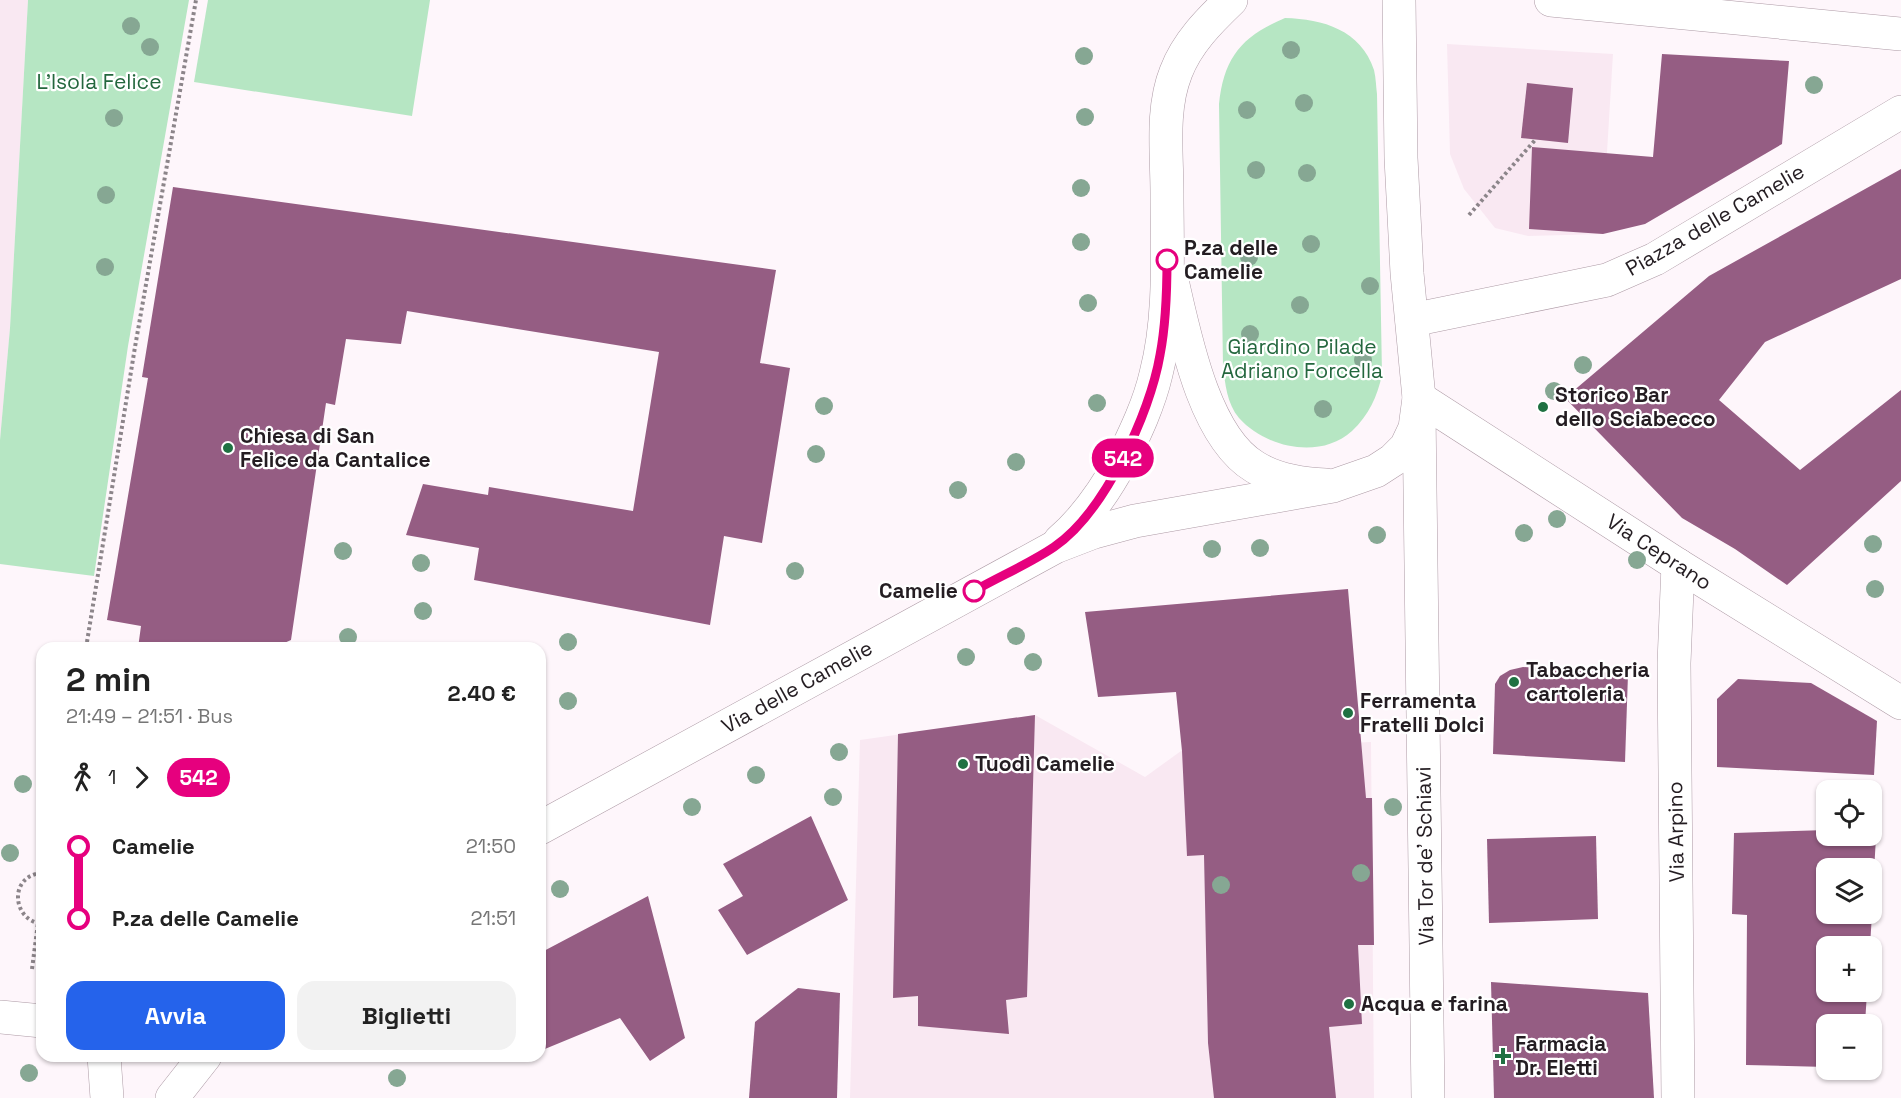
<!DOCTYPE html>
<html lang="it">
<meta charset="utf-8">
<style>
body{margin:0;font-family:"Space Grotesk",sans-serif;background:#f2f2f2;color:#222;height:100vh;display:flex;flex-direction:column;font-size:22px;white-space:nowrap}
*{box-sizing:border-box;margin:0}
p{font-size:20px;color:#767676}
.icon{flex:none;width:33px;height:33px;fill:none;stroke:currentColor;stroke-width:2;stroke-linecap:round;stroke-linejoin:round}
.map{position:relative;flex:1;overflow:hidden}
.drawer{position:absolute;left:36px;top:642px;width:510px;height:420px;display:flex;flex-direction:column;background:#fff;border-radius:18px;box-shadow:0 2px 4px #0004}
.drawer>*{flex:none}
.badge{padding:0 12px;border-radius:20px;font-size:21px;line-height:39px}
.tools{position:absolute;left:1816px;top:780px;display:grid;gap:12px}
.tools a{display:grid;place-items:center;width:66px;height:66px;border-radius:12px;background:#fff;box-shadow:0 2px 4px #0004;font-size:30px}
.map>.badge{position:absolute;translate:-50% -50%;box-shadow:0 0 0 3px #fff}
.legs{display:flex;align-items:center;gap:9px;height:66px;padding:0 30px;font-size:20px}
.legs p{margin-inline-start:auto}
.overview{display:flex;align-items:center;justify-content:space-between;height:102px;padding:0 30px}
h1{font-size:33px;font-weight:700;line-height:45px}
.primary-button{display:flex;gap:12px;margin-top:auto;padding:12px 30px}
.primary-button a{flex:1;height:69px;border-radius:18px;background:#2563eb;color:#fff;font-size:24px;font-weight:700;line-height:69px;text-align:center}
.primary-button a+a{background:#f2f2f2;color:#222}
ul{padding:0 30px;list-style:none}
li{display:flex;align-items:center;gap:21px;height:72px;font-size:22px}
li i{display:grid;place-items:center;width:9px;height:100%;margin:0 8px;background:currentColor}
li i::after{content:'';width:15px;height:15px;margin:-8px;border:4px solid;border-radius:50%;background:#fff}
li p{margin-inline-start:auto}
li:first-child i{background:linear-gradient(#0000 50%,currentColor 0)}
li:last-child i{background:linear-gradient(currentColor 50%,#0000 0)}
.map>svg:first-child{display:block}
.built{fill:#f9e8f2}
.green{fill:#b6e6c3}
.building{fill:#955d83}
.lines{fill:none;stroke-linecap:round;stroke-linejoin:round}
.minor-casing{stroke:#ad9aa5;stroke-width:34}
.tertiary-casing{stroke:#ad9aa5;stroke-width:34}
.path{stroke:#8c858a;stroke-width:4;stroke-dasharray:3 3;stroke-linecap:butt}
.minor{stroke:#fff;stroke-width:33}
.tertiary{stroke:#fff;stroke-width:33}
.tree{fill:#86a793}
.line-1-casing{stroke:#fff;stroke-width:14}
.line-1{stroke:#e6007e;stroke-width:9}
.stop-1-dot{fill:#fff;stroke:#e6007e;stroke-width:3}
.poi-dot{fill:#1f7142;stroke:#fff;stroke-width:2}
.labels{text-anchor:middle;stroke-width:4.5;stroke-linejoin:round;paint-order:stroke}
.park-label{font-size:21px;fill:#24673e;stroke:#fff}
.street-label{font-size:21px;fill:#241d22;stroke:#fff}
.stop-label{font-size:21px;font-weight:bold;fill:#241d22;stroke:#fff;text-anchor:start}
.poi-label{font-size:21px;font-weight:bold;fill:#241d22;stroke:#fff;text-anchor:start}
</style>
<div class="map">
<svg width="1901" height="1098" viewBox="0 0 1901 1098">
<rect width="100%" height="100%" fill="#fef6fb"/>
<g class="built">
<path d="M0,0H28L10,328L0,440Z"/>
<path d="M1447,44L1613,54L1602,234L1528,236L1495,228L1464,189L1450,154Z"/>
<path d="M1035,715L1145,777L1181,751L1371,742L1374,1098H850L860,740Z"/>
</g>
<g class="green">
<path d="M28,0H189L128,346L94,576L0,564V440L10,328Z"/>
<path d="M208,0H430L412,116L194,82Z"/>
<path d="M1285,18C1323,19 1361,30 1374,70C1376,78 1376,87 1377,94L1382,375C1377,397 1369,415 1352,431C1320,460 1266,448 1239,418C1227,404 1225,383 1223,366L1219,104C1224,57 1242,36 1285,18Z"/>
</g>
<g class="building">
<path d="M1662,54L1789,61L1782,144L1645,224L1603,234L1529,229L1532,147L1653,157Z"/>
<path d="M1527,83L1573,88L1568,143L1521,138Z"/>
<path d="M1901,169V279L1765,342L1719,400L1800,470L1901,390V481L1787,585L1735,549L1682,518L1565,398L1709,276Z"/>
<path d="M173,187L776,270L760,363L790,368L762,543L724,536L710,625L474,580L479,548L406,535L423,484L488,495L489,487L633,511L659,352L407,311L401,344L346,339L335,405L326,403L291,640L273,648H138L141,626L107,620L148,378L142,377Z"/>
<path d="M1348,589L1366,798H1372L1374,945H1358L1362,1024L1329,1027L1336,1098H1214L1208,1043L1204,855L1187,856L1182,751L1176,692L1098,697L1085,612Z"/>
<path d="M1523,667L1628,674L1625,762L1493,754L1495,684L1500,676L1510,670Z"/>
<path d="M1738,679L1811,683L1877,721L1874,775L1717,767V699Z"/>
<path d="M1035,715L1027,997L1006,1000L1009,1034L918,1026V996L893,998L898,734Z"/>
<path d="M811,816L848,900L747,955L718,910L743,896L723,864Z"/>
<path d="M1827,830V836H1871L1876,837L1872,906V868H1827V914H1872L1870,946H1827V992H1867L1865,1024H1827V1067L1746,1065L1747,915L1732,914L1734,833Z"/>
<path d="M1596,836L1598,919L1489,923L1487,839Z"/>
<path d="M648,896L685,1038L650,1061L620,1018L540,1051V953Z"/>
<path d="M1491,982L1648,993L1654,1098H1494Z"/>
<path d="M798,988L840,993L837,1098H749L755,1022Z"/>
</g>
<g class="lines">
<g class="minor-casing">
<g id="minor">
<path d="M1551,0L1901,34"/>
<path d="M1171,276C1184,332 1203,436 1255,467C1276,480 1302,484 1326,485"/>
<path d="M1412,320L1607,280L1655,259L1901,112"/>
<path d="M1419,398L1678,565L1901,703"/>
<path d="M1419,412L1428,1098"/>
<path d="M1678,565L1674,663L1678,1098"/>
<path d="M0,1017L42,1021"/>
</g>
</g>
<g class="tertiary-casing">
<g id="tertiary">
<path d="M1060,541C1087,518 1106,489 1123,458C1136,431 1149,404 1156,374C1171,316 1167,253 1167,193C1167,154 1161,109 1176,72C1187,43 1209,21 1231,0"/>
<path d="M540,828L1055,547L1094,532L1135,521L1333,486L1376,471L1393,460L1406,447L1415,428L1419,398L1407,273L1401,158L1399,0"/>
<path d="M104,1056L107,1098"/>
<path d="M172,1098L205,1056"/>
</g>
</g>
<g class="path">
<path d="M1469,215L1536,139"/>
<path d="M86,648L135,347L196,0"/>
<path d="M42,873C9,875 11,920 42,924"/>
<path d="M32,969L38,923"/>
</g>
<use href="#minor" class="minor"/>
<use href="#tertiary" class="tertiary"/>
</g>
<g class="tree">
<circle cx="131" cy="26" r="9"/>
<circle cx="150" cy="47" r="9"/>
<circle cx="1291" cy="50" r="9"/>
<circle cx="1084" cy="56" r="9"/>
<circle cx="1814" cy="85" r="9"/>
<circle cx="1304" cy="103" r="9"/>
<circle cx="1247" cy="110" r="9"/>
<circle cx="1085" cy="117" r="9"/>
<circle cx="114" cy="118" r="9"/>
<circle cx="1256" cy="170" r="9"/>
<circle cx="1307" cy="173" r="9"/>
<circle cx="1081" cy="188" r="9"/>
<circle cx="106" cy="195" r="9"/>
<circle cx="1081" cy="242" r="9"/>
<circle cx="1311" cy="244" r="9"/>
<circle cx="1249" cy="257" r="9"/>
<circle cx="105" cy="267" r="9"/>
<circle cx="1370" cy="286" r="9"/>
<circle cx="1088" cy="303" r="9"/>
<circle cx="1300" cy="305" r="9"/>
<circle cx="1250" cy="334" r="9"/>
<circle cx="1363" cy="360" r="9"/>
<circle cx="1583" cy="365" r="9"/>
<circle cx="1554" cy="391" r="9"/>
<circle cx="1097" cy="403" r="9"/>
<circle cx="824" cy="406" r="9"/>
<circle cx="1323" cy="409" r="9"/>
<circle cx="816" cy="454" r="9"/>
<circle cx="1016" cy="462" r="9"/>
<circle cx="958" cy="490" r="9"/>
<circle cx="1557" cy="519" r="9"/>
<circle cx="1524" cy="533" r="9"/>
<circle cx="1377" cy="535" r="9"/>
<circle cx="1873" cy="544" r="9"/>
<circle cx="1260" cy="548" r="9"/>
<circle cx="1212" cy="549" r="9"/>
<circle cx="343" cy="551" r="9"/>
<circle cx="1637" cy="560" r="9"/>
<circle cx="421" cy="563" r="9"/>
<circle cx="795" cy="571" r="9"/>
<circle cx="1875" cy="589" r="9"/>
<circle cx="423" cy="611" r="9"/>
<circle cx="1016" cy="636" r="9"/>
<circle cx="348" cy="637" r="9"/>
<circle cx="568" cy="642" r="9"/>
<circle cx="966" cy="657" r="9"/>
<circle cx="1033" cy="662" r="9"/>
<circle cx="568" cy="701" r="9"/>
<circle cx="839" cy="752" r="9"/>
<circle cx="756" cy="775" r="9"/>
<circle cx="23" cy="784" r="9"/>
<circle cx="833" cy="797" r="9"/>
<circle cx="692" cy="807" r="9"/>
<circle cx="1393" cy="807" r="9"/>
<circle cx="10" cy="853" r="9"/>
<circle cx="1361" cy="873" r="9"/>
<circle cx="1221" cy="885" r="9"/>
<circle cx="560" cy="889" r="9"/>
<circle cx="29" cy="1073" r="9"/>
<circle cx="397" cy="1078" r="9"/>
</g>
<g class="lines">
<g class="line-1-casing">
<path id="line-1" d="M974,591C1000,576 1029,564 1054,547C1104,513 1150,414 1160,355C1166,324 1167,291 1167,260"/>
</g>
<use href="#line-1" class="line-1"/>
</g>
<g class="stop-1-dot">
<circle cx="1167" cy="260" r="10"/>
<circle cx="974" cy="591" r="10"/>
</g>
<g class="poi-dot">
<circle cx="1543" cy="407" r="6"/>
<circle cx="228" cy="448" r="6"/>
<circle cx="1514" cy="682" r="6"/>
<circle cx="1348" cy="713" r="6"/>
<circle cx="963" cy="764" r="6"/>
<circle cx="1349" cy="1004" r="6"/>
<path d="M1500 1047h6v6h6v6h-6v6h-6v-6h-6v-6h6z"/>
</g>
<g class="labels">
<g class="park-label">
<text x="99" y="89">L'Isola Felice</text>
<text x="1302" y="354">Giardino Pilade<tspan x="1302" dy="24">Adriano Forcella</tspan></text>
</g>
<g class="street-label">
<text transform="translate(1715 220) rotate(-30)" y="7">Piazza delle Camelie</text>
<text transform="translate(1659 552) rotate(33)" y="7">Via Ceprano</text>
<text transform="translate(797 687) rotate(-29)" y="7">Via delle Camelie</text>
<text transform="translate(1676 832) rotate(-91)" y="7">Via Arpino</text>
<text transform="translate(1425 856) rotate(-91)" y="7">Via Tor de' Schiavi</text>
</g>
<g class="stop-label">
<text x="1184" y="255">P.za delle<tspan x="1184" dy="24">Camelie</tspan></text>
<text x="958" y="598" text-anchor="end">Camelie</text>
</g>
<g class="poi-label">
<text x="1555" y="402">Storico Bar<tspan x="1555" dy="24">dello Sciabecco</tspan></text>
<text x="240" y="443">Chiesa di San<tspan x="240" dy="24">Felice da Cantalice</tspan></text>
<text x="1526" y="677">Tabaccheria<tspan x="1526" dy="24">cartoleria</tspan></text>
<text x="1360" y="708">Ferramenta<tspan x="1360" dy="24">Fratelli Dolci</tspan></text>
<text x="975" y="771">Tuodì Camelie</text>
<text x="1361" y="1011">Acqua e farina</text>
<text x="1515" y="1051">Farmacia<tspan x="1515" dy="24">Dr. Eletti</tspan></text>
</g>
</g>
</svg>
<div class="tools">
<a><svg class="icon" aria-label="locate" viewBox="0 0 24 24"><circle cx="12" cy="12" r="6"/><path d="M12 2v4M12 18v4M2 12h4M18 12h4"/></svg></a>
<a><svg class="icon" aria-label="layers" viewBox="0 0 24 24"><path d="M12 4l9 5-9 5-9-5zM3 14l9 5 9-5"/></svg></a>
<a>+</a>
<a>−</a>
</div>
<b class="badge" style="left:1123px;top:458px;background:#e6007e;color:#fff">542</b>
<section class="drawer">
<div class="overview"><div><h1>2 min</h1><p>21:49 – 21:51 · Bus</p></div><b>2.40 €</b></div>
<div class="legs"><svg class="icon" aria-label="walk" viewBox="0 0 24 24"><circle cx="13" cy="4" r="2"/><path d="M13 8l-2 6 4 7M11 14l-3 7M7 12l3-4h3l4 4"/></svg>1<svg class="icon" aria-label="forward" viewBox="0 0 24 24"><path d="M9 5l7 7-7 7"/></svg><b class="badge" style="background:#e6007e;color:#fff">542</b></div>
<ul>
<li><i style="color:#e6007e"></i><b>Camelie</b><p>21:50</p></li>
<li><i style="color:#e6007e"></i><b>P.za delle Camelie</b><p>21:51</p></li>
</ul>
<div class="primary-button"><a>Avvia</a><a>Biglietti</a></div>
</section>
</div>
